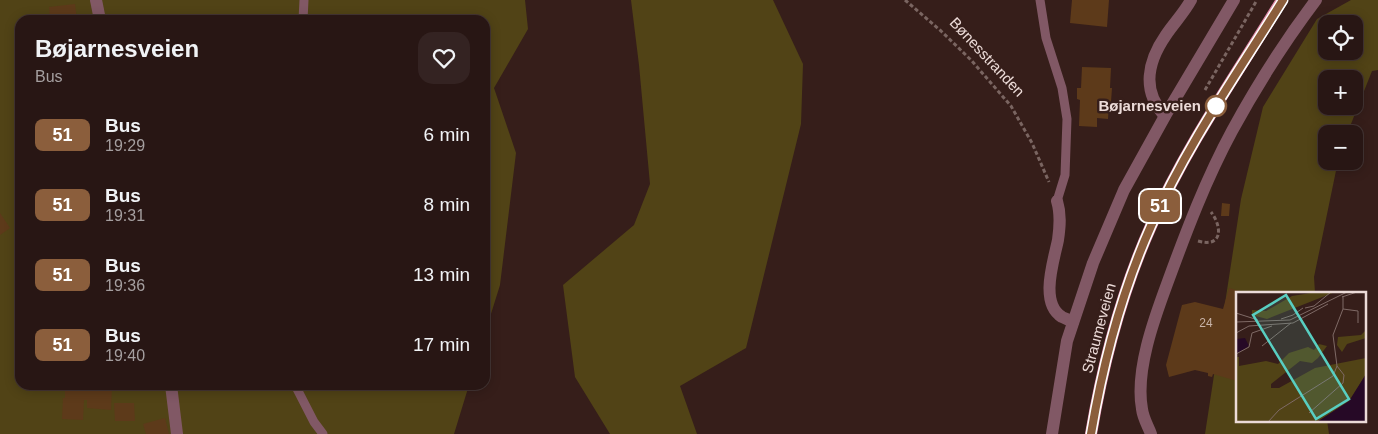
<!DOCTYPE html>
<meta charset="utf-8">
<style>
body{margin:0;font-family:Arial,sans-serif;background:#342322;color:#f1f3f6;height:100vh;display:flex;flex-direction:column;font-size:19px;white-space:nowrap}
*{box-sizing:border-box;margin:0}
p{font-size:16px;color:#a59fa0}
.icon{flex:none;width:28px;height:28px;fill:none;stroke:currentColor;stroke-width:2;stroke-linecap:round;stroke-linejoin:round}
.map{position:relative;flex:1;overflow:hidden}
.panel{position:absolute;left:15px;top:15px;width:475px;height:375px;display:flex;flex-direction:column;background:#281614;border-radius:15px;box-shadow:0 2px 12px #0003,0 0 0 1px #443534}
.panel>*{flex:none}
.badge{padding:0 10px;border-radius:8px;font-size:18px;line-height:32px}
.tools{position:absolute;left:1318px;top:15px;display:grid;gap:10px}
.tools a{display:grid;place-items:center;width:45px;height:45px;border-radius:10px;background:#281614;box-shadow:0 2px 12px #0003,0 0 0 1px #443534;font-size:25px}
.map>.badge{position:absolute;translate:-50% -50%;box-shadow:0 0 0 2px #fff}
.round{display:grid;place-items:center;flex:none;width:52px;height:52px;border-radius:15px;background:#342322}
.headline{display:flex;align-items:center;justify-content:space-between;height:85px;padding:0 20px}
h1{font-size:24px;font-weight:600;line-height:38px}
ul{padding:0;list-style:none}
li{display:flex;align-items:center;gap:15px;height:70px;padding:0 20px}
li div{flex:1}
li b{display:block;font-size:19px}
li em{font-style:normal}
li .badge{min-width:55px;font-weight:700;text-align:center}
.map>svg:first-child{display:block}
.green{fill:#514316;fill-rule:evenodd}
.building{fill:#5d3a1a}
.lines{fill:none;stroke-linecap:round;stroke-linejoin:round}
.path{stroke:#7a6561;stroke-width:3;stroke-dasharray:4 2.5;stroke-linecap:butt}
.lane{stroke:#815865;stroke-width:9}
.street{stroke:#815865;stroke-width:12}
.primary{stroke:#dc88a4;stroke-width:12}
.line-casing{stroke:#fff;stroke-width:11}
.line{stroke:#8b5e3c;stroke-width:8}
.stop-dot{fill:#fff;stroke:#8b5e3c;stroke-width:2.5}
.labels{text-anchor:middle;stroke-width:5;stroke-linejoin:round;paint-order:stroke}
.number-label{font-size:12px;fill:#c8b3a8}
.street-label{font-size:15px;fill:#ecdbd8;stroke:#361e1a}
.stop-label{font-size:15px;font-weight:bold;fill:#ecdbd8;stroke:#361e1a;text-anchor:end}
.inset-road{fill:none;stroke:#7f6a66;stroke-width:1}
.view{fill:#58cec1;fill-opacity:0.15;stroke:#58cec1;stroke-width:2.5}
.inset-edge{fill:none;stroke:#ecdbd8;stroke-width:2.5}
</style>
<div class="map">
<svg width="1378" height="434" viewBox="0 0 1378 434">
<rect width="100%" height="100%" fill="#361e1a"/>
<g class="green">
<path d="M0,0H525L528,29L494,88L516,153L500,285L485,333V20H20V385H469L454,434H0Z"/>
<path d="M631,0H773L803,64L801,124L746,348L680,386L697,434H610L575,377L563,285L634,225L650,184L639,65Z"/>
<path d="M1351,0H1378V70L1372,71L1347,134H1326V161H1338L1314,277L1315,293H1237V420H1327L1329,434H1205L1241,199L1263,107L1317,19ZM1326,24H1354V51H1326ZM1326,79H1354V106H1326Z"/>
</g>
<g class="building">
<path d="M1072,0H1109L1107,27L1070,23Z"/>
<path d="M75,4L77,20H50L49,7Z"/>
<path d="M1082,67L1111,68L1110,88H1112L1111,102H1109L1108,119L1097,118V127L1079,126L1080,100L1077,99V88H1081Z"/>
<path d="M1222,203L1230,204L1229,216H1221Z"/>
<path d="M0,213L10,228L0,235Z"/>
<path d="M1229,288L1243,292L1237,293V381L1213,374L1212,377L1208,376V373L1195,370L1169,377L1166,365L1182,305L1195,302L1223,309Z"/>
<path d="M65,385H112L111,410L87,408V400H84L83,420L62,419L63,398H65Z"/>
<path d="M114,403H134L135,421H115Z"/>
<path d="M165,418L169,434H146L143,424Z"/>
</g>
<g class="lines">
<g class="path">
<path d="M905,0L941,31L971,60L1011,106L1032,143L1049,182"/>
<path d="M1205,90L1257,0"/>
<path d="M1198,241C1222,248 1223,228 1211,212"/>
</g>
<g class="lane">
<path d="M1040,0L1046,38L1062,88L1067,119L1065,175L1057,201"/>
<path d="M303,20L304,0"/>
<path d="M295,385L314,422L323,434"/>
</g>
<g class="street">
<path d="M96,0L100,20"/>
<path d="M1165,116C1141,91 1148,61 1166,35C1174,23 1184,13 1191,0"/>
<path d="M1057,201C1061,214 1060,226 1058,240C1054,260 1039,303 1062,317C1066,319 1070,320 1073,322"/>
<path d="M171,385L177,434"/>
<path d="M1052,434L1067,341L1093,263L1124,190L1165,116L1234,0"/>
<path d="M1151,434C1148,426 1143,418 1142,409C1135,371 1154,319 1167,284C1186,232 1206,179 1232,131C1257,85 1285,41 1316,0"/>
</g>
<path class="primary" d="M1091,434C1103,363 1121,293 1151,226C1186,146 1237,74 1282,0"/>
</g>
<g class="lines">
<g class="line-casing">
<path id="line" d="M1091,434C1103,363 1121,293 1151,226C1186,146 1237,74 1283,0"/>
</g>
<use href="#line" class="line"/>
</g>
<circle class="stop-dot" cx="1216" cy="106" r="10"/>
<g class="labels">
<g class="number-label">
<text x="1206" y="327">24</text>
</g>
<g class="street-label">
<text transform="translate(987 57) rotate(47)" y="5">Bønesstranden</text>
<text transform="translate(1099 328) rotate(-75)" y="5">Straumeveien</text>
</g>
<g class="stop-label">
<text x="1201" y="111">Bøjarnesveien</text>
</g>
</g>
<g transform="translate(1236 292)">
<rect width="130" height="130" fill="#361e1a"/>
<path d="M81,0H99L31,27L16,23V18L30,19L56,4ZM130,38V46L111,52L106,60L101,53L102,45L125,43ZM83,52L91,54L82,66L76,71L64,69L35,92V96H43L79,76L130,66V82L114,109L81,130H0V65H3V74L30,69L42,72L53,61L72,55L78,58Z" fill="#514316"/>
<path d="M9,46L13,54L0,62V47ZM130,82V130H81L113,109Z" fill="#260926"/>
<path class="inset-road" d="M106,5L121,0M69,16L78,14L95,0M107,17L122,19V31M0,21L22,28M45,27L57,23L67,16M0,30L54,28L111,0M0,41L13,34L57,31L92,12M26,54L55,31M0,62L13,55L16,41L36,34M73,121L107,91L108,83L101,74M32,130L43,118L97,84L101,74L97,43L107,17V4"/>
<path class="view" d="M50,3L113,107L80,127L17,23Z"/>
<rect width="130" height="130" class="inset-edge"/>
</g>
</svg>
<div class="tools">
<a><svg class="icon" aria-label="locate" viewBox="0 0 24 24"><circle cx="12" cy="12" r="6"/><path d="M12 2v4M12 18v4M2 12h4M18 12h4"/></svg></a>
<a>+</a>
<a>−</a>
</div>
<b class="badge" style="left:1160px;top:206px;background:#8b5e3c;color:#fff">51</b>
<section class="panel">
<div class="headline"><div><h1>Bøjarnesveien</h1><p>Bus</p></div><a class="round"><svg class="icon" aria-label="heart" viewBox="0 0 24 24"><path d="M12 20l-8-8c-3-5 5-10 8-4 3-6 11-1 8 4z"/></svg></a></div>
<ul>
<li><span class="badge" style="background:#8b5e3c;color:#fff">51</span><div><b>Bus</b><p>19:29</p></div><em>6 min</em></li>
<li><span class="badge" style="background:#8b5e3c;color:#fff">51</span><div><b>Bus</b><p>19:31</p></div><em>8 min</em></li>
<li><span class="badge" style="background:#8b5e3c;color:#fff">51</span><div><b>Bus</b><p>19:36</p></div><em>13 min</em></li>
<li><span class="badge" style="background:#8b5e3c;color:#fff">51</span><div><b>Bus</b><p>19:40</p></div><em>17 min</em></li>
</ul>
</section>
</div>
